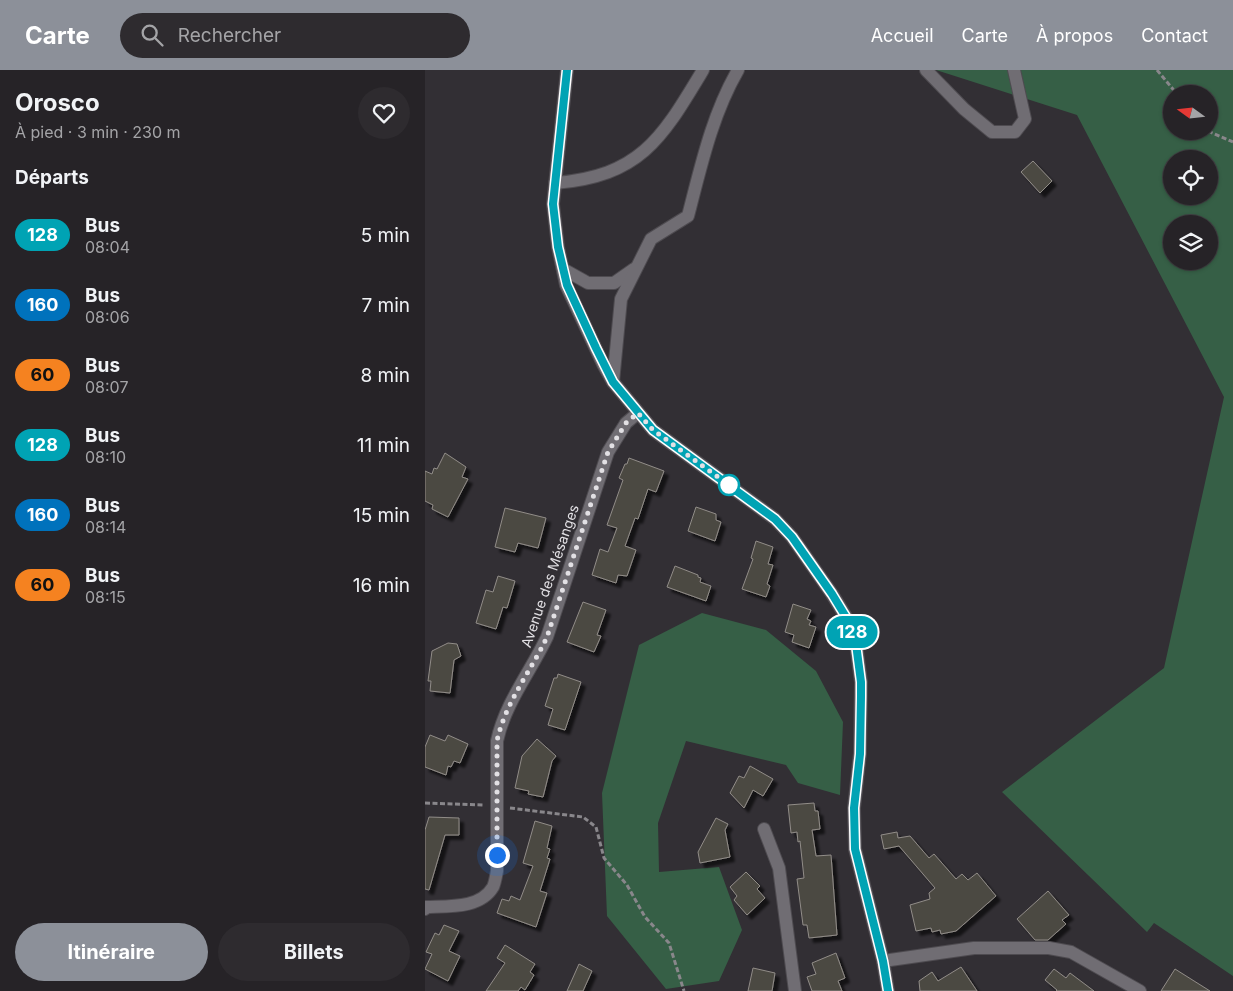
<!DOCTYPE html>
<html lang="fr">
<meta charset="utf-8">
<style>
body{margin:0;font-family:Inter,sans-serif;background:#2e2b2f;color:#f1f3f6;height:100vh;display:flex;flex-direction:column;font-size:19px;white-space:nowrap}
*{box-sizing:border-box;margin:0}
p{font-size:16px;color:#a4a4a7}
.icon{flex:none;width:28px;height:28px;fill:none;stroke:currentColor;stroke-width:2;stroke-linecap:round;stroke-linejoin:round}
.map{position:relative;flex:1;overflow:hidden}
.drawer{display:flex;flex-direction:column;background:#262327;width:425px}
.drawer>*{flex:none}
.badge{padding:0 10px;border-radius:16px;font-size:18px;line-height:32px}
.needle{width:32px;rotate:285deg}
.fabs{position:absolute;left:738px;top:15px;display:grid;gap:10px}
.fabs a{display:grid;place-items:center;width:55px;height:55px;border-radius:50%;background:#262327;box-shadow:0 1px 4px #0004,0 0 0 1px #424044;font-size:25px}
.you{position:absolute;width:25px;height:25px;margin:-12px;border:4px solid #fff;border-radius:50%;background:#1a73e8;box-shadow:0 0 0 8px #1a73e833}
.map>.badge{position:absolute;translate:-50% -50%;box-shadow:0 0 0 2px #fff}
h2{padding:0 15px;font-size:19px;line-height:45px}
.round{display:grid;place-items:center;flex:none;width:52px;height:52px;border-radius:26px;background:#2e2b2f}
.headline{display:flex;align-items:center;justify-content:space-between;height:85px;padding:0 15px}
h1{font-size:24px;font-weight:700;line-height:38px}
.cta{display:flex;gap:10px;margin-top:auto;padding:10px 15px}
.cta a{flex:1;height:58px;border-radius:30px;background:#8c9099;color:#fff;font-size:20px;font-weight:700;line-height:58px;text-align:center}
.cta a+a{background:#2e2b2f;color:#f1f3f6}
ul{padding:0;list-style:none}
li{display:flex;align-items:center;gap:15px;height:70px;padding:0 15px}
li div{flex:1}
li b{display:block;font-size:19px}
li em{font-style:normal}
li .badge{min-width:55px;font-weight:700;text-align:center}
header{display:flex;align-items:center;gap:30px;box-sizing:border-box;height:70px;padding:0 25px;background:#8c9099;color:#fff}
header strong{font-size:24px}
nav{display:flex;gap:28px;margin-inline-start:auto;font-size:18px}
.search{width:350px;height:45px;background:#2e2b2f;display:flex;align-items:center;gap:12px;box-sizing:border-box;padding:0 18px;border-radius:28px;color:#a4a4a7;font-size:19px}
main{display:flex;flex:1;min-height:0}
.map>svg:first-child{display:block}
.green{fill:#365f46;fill-rule:evenodd}
.building{fill:#4c4843;stroke:#918d88;filter:url(#shadow)}
.lines{fill:none;stroke-linecap:round;stroke-linejoin:round}
.minor-casing{stroke:#4e4b50;stroke-width:14}
.path{stroke:#89878b;stroke-width:3;stroke-dasharray:5 2.5;stroke-linecap:butt}
.minor{stroke:#706d73;stroke-width:12}
.line-casing{stroke:#fff;stroke-width:11}
.line{stroke:#00a3b4;stroke-width:8}
.walk{stroke:#e2e0e4;stroke-width:5;stroke-dasharray:0 9}
.stop-dot{fill:#fff;stroke:#00a3b4;stroke-width:2.5}
.labels{text-anchor:middle;stroke-width:4;stroke-linejoin:round;paint-order:stroke}
.street-label{font-size:14px;fill:#e2e0e4;stroke:#322f34}
</style>
<header>
<strong>Carte</strong>
<div class="search"><svg class="icon" aria-label="search" viewBox="0 0 24 24"><circle cx="10" cy="10" r="6"/><path d="M15 15l6 6"/></svg>Rechercher</div>
<nav><a>Accueil</a><a>Carte</a><a>À propos</a><a>Contact</a></nav>
</header>
<main>
<section class="drawer">
<div class="headline"><div><h1>Orosco</h1><p>À pied · 3 min · 230 m</p></div><a class="round"><svg class="icon" aria-label="heart" viewBox="0 0 24 24"><path d="M12 20l-8-8c-3-5 5-10 8-4 3-6 11-1 8 4z"/></svg></a></div>
<h2>Départs</h2>
<ul>
<li><span class="badge" style="background:#00a3b4;color:#fff">128</span><div><b>Bus</b><p>08:04</p></div><em>5 min</em></li>
<li><span class="badge" style="background:#0072bc;color:#fff">160</span><div><b>Bus</b><p>08:06</p></div><em>7 min</em></li>
<li><span class="badge" style="background:#f58220;color:#111">60</span><div><b>Bus</b><p>08:07</p></div><em>8 min</em></li>
<li><span class="badge" style="background:#00a3b4;color:#fff">128</span><div><b>Bus</b><p>08:10</p></div><em>11 min</em></li>
<li><span class="badge" style="background:#0072bc;color:#fff">160</span><div><b>Bus</b><p>08:14</p></div><em>15 min</em></li>
<li><span class="badge" style="background:#f58220;color:#111">60</span><div><b>Bus</b><p>08:15</p></div><em>16 min</em></li>
</ul>
<div class="cta"><a>Itinéraire</a><a>Billets</a></div>
</section>
<div class="map">
<svg width="808" height="921" viewBox="0 0 808 921">
<defs>
<filter id="shadow"><feDropShadow dx="4.5" dy="4.5" stdDeviation="1" flood-color="#0009"/></filter>
</defs>
<rect width="100%" height="100%" fill="#322f34"/>
<g class="green">
<path d="M511,0H808V906L729,853L722,862L577,722L739,598L799,327L652,45ZM746,24H784V61H746ZM746,89H784V126H746ZM746,154H784V191H746Z"/>
<path d="M277,543L341,560L391,601L418,652L415,725L373,713L361,695L261,671L233,753L234,802L294,797L317,860L294,911L241,919L182,846L177,723L214,575Z"/>
</g>
<g class="building">
<path d="M608,91L627,111L615,123L596,102Z"/>
<path d="M20,383L41,397L37,407L43,409L23,447L7,439L8,435L0,431V401L7,404L9,398L12,399Z"/>
<path d="M204,388L239,401L231,422L223,419L213,449L210,448L200,476L211,480L202,506L193,505L191,513L167,505L175,479L183,482L192,458L182,455L198,410L194,408L200,394H202Z"/>
<path d="M271,437L291,444V450L296,452L290,471L263,461Z"/>
<path d="M80,438L121,448L113,478L93,473L90,482L70,477Z"/>
<path d="M331,471L348,477L343,494L348,495L342,514L345,516L341,527L317,519L328,489L326,488Z"/>
<path d="M250,496L273,505V507L276,508L275,512L286,516L281,531L242,517Z"/>
<path d="M73,506L90,511L82,538L78,537L71,559L51,553L61,520L68,522Z"/>
<path d="M158,532L181,540L172,565L176,566L169,582L142,572Z"/>
<path d="M368,534L386,540L382,549L386,551L384,555L391,557L384,578L367,572L369,565L360,562Z"/>
<path d="M23,573L32,574L36,586L29,590L25,623L5,621L6,611H3L7,581Z"/>
<path d="M133,604L156,612L140,660L123,655L128,639L120,636L129,608H132Z"/>
<path d="M5,665L20,671L23,665L43,674L35,693L29,691L26,697L23,696L21,705L0,697V677Z"/>
<path d="M112,669L131,686L127,691L118,727L103,724L104,721L90,718L97,686Z"/>
<path d="M325,696L348,709L338,726L328,720L319,738L305,723L314,706L319,708Z"/>
<path d="M389,733L390,741H393L395,759L387,760L391,786L406,785L412,865L384,868L382,855H378L372,809L379,808L375,771L373,772L372,762L366,763L363,735Z"/>
<path d="M4,747L34,748V765H20L4,820L0,819V760Z"/>
<path d="M291,748L303,754L300,760L305,787L275,793L273,782Z"/>
<path d="M110,751L127,756L122,778L125,779L122,788L125,789L115,821L122,823L111,857L72,843L77,829L84,831L86,826L95,830L108,796L98,793Z"/>
<path d="M472,762L473,768L485,766L504,788L509,784L531,809L537,804L543,810L552,803L571,826L531,861L516,864L515,860L507,862L506,858L491,861L485,835L505,829L504,823L510,818L474,776L459,779L456,765Z"/>
<path d="M321,802L335,816L332,819L340,828L322,845L309,830L312,826L305,817Z"/>
<path d="M623,821L644,845L637,850L641,854L623,870H610L592,849Z"/>
<path d="M19,855L34,861L24,881L35,886L23,911L0,899L7,884L1,882L10,863L14,865Z"/>
<path d="M80,875L110,894L105,902L109,905L100,920L96,917L93,921H61L80,893L72,888Z"/>
<path d="M411,883L420,908L413,911L417,921H387L382,907L391,904L387,893Z"/>
<path d="M154,894L167,901L158,921H142Z"/>
<path d="M536,897L552,921H495L494,911L507,902L513,911Z"/>
<path d="M328,898L350,903L347,921H323Z"/>
<path d="M629,899L641,908L645,903L669,921H631L632,920L620,910Z"/>
<path d="M750,899L785,921H736Z"/>
</g>
<g class="lines">
<g class="minor-casing">
<g id="minor">
<path d="M142,0L128,134L133,177L141,215L178,294L188,312L228,360L350,449L367,467L407,524L421,547L431,574L436,612L435,683L429,738L430,779L458,891L463,921"/>
<path d="M501,0L539,39L567,62H590L600,49L589,0"/>
<path d="M130,113C216,106 237,68 278,0"/>
<path d="M138,199L163,213H189L209,199"/>
<path d="M188,312L196,229L226,169L263,146C276,96 287,45 313,0"/>
<path d="M339,759L354,798L370,921"/>
<path d="M0,839L1,837C23,836 55,839 68,817C70,813 71,806 72,801V671C80,633 106,601 122,567L183,382L201,353L213,343"/>
<path d="M458,891L549,878H624L646,882L715,921"/>
</g>
</g>
<g class="path">
<path d="M732,0L752,24"/>
<path d="M783,61L808,72"/>
<path d="M0,733L59,735"/>
<path d="M85,738L158,747L171,757L179,788L202,815L220,847L244,873L259,921"/>
</g>
<use href="#minor" class="minor"/>
</g>
<g class="lines">
<g class="line-casing">
<path id="line" d="M142,0L128,134L133,177L142,215L171,278L188,312L228,360L350,449L367,467L407,524L421,547L431,574L436,612V627L435,684L429,738L430,779L458,891L463,921"/>
</g>
<use href="#line" class="line"/>
<path class="walk" d="M72,785V671C80,633 106,601 122,567L183,382L201,353L213,343L228,360L304,415"/>
</g>
<circle class="stop-dot" cx="304" cy="415" r="10"/>
<g class="labels">
<g class="street-label">
<text transform="translate(125 506) rotate(-71)" y="5">Avenue des Mésanges</text>
</g>
</g>
</svg>
<div class="fabs">
<a><svg class="needle" viewBox="-14 -14 28 28"><path d="M0-13l5 13h-10z" fill="#e53935"/><path d="M0 13l5-13h-10z" fill="#a4a4a7"/></svg></a>
<a><svg class="icon" aria-label="locate" viewBox="0 0 24 24"><circle cx="12" cy="12" r="6"/><path d="M12 2v4M12 18v4M2 12h4M18 12h4"/></svg></a>
<a><svg class="icon" aria-label="layers" viewBox="0 0 24 24"><path d="M12 4l9 5-9 5-9-5zM3 14l9 5 9-5"/></svg></a>
</div>
<div class="you" style="left:72px;top:785px"></div>
<b class="badge" style="left:427px;top:562px;background:#00a3b4;color:#fff">128</b>
</div>
</main>
